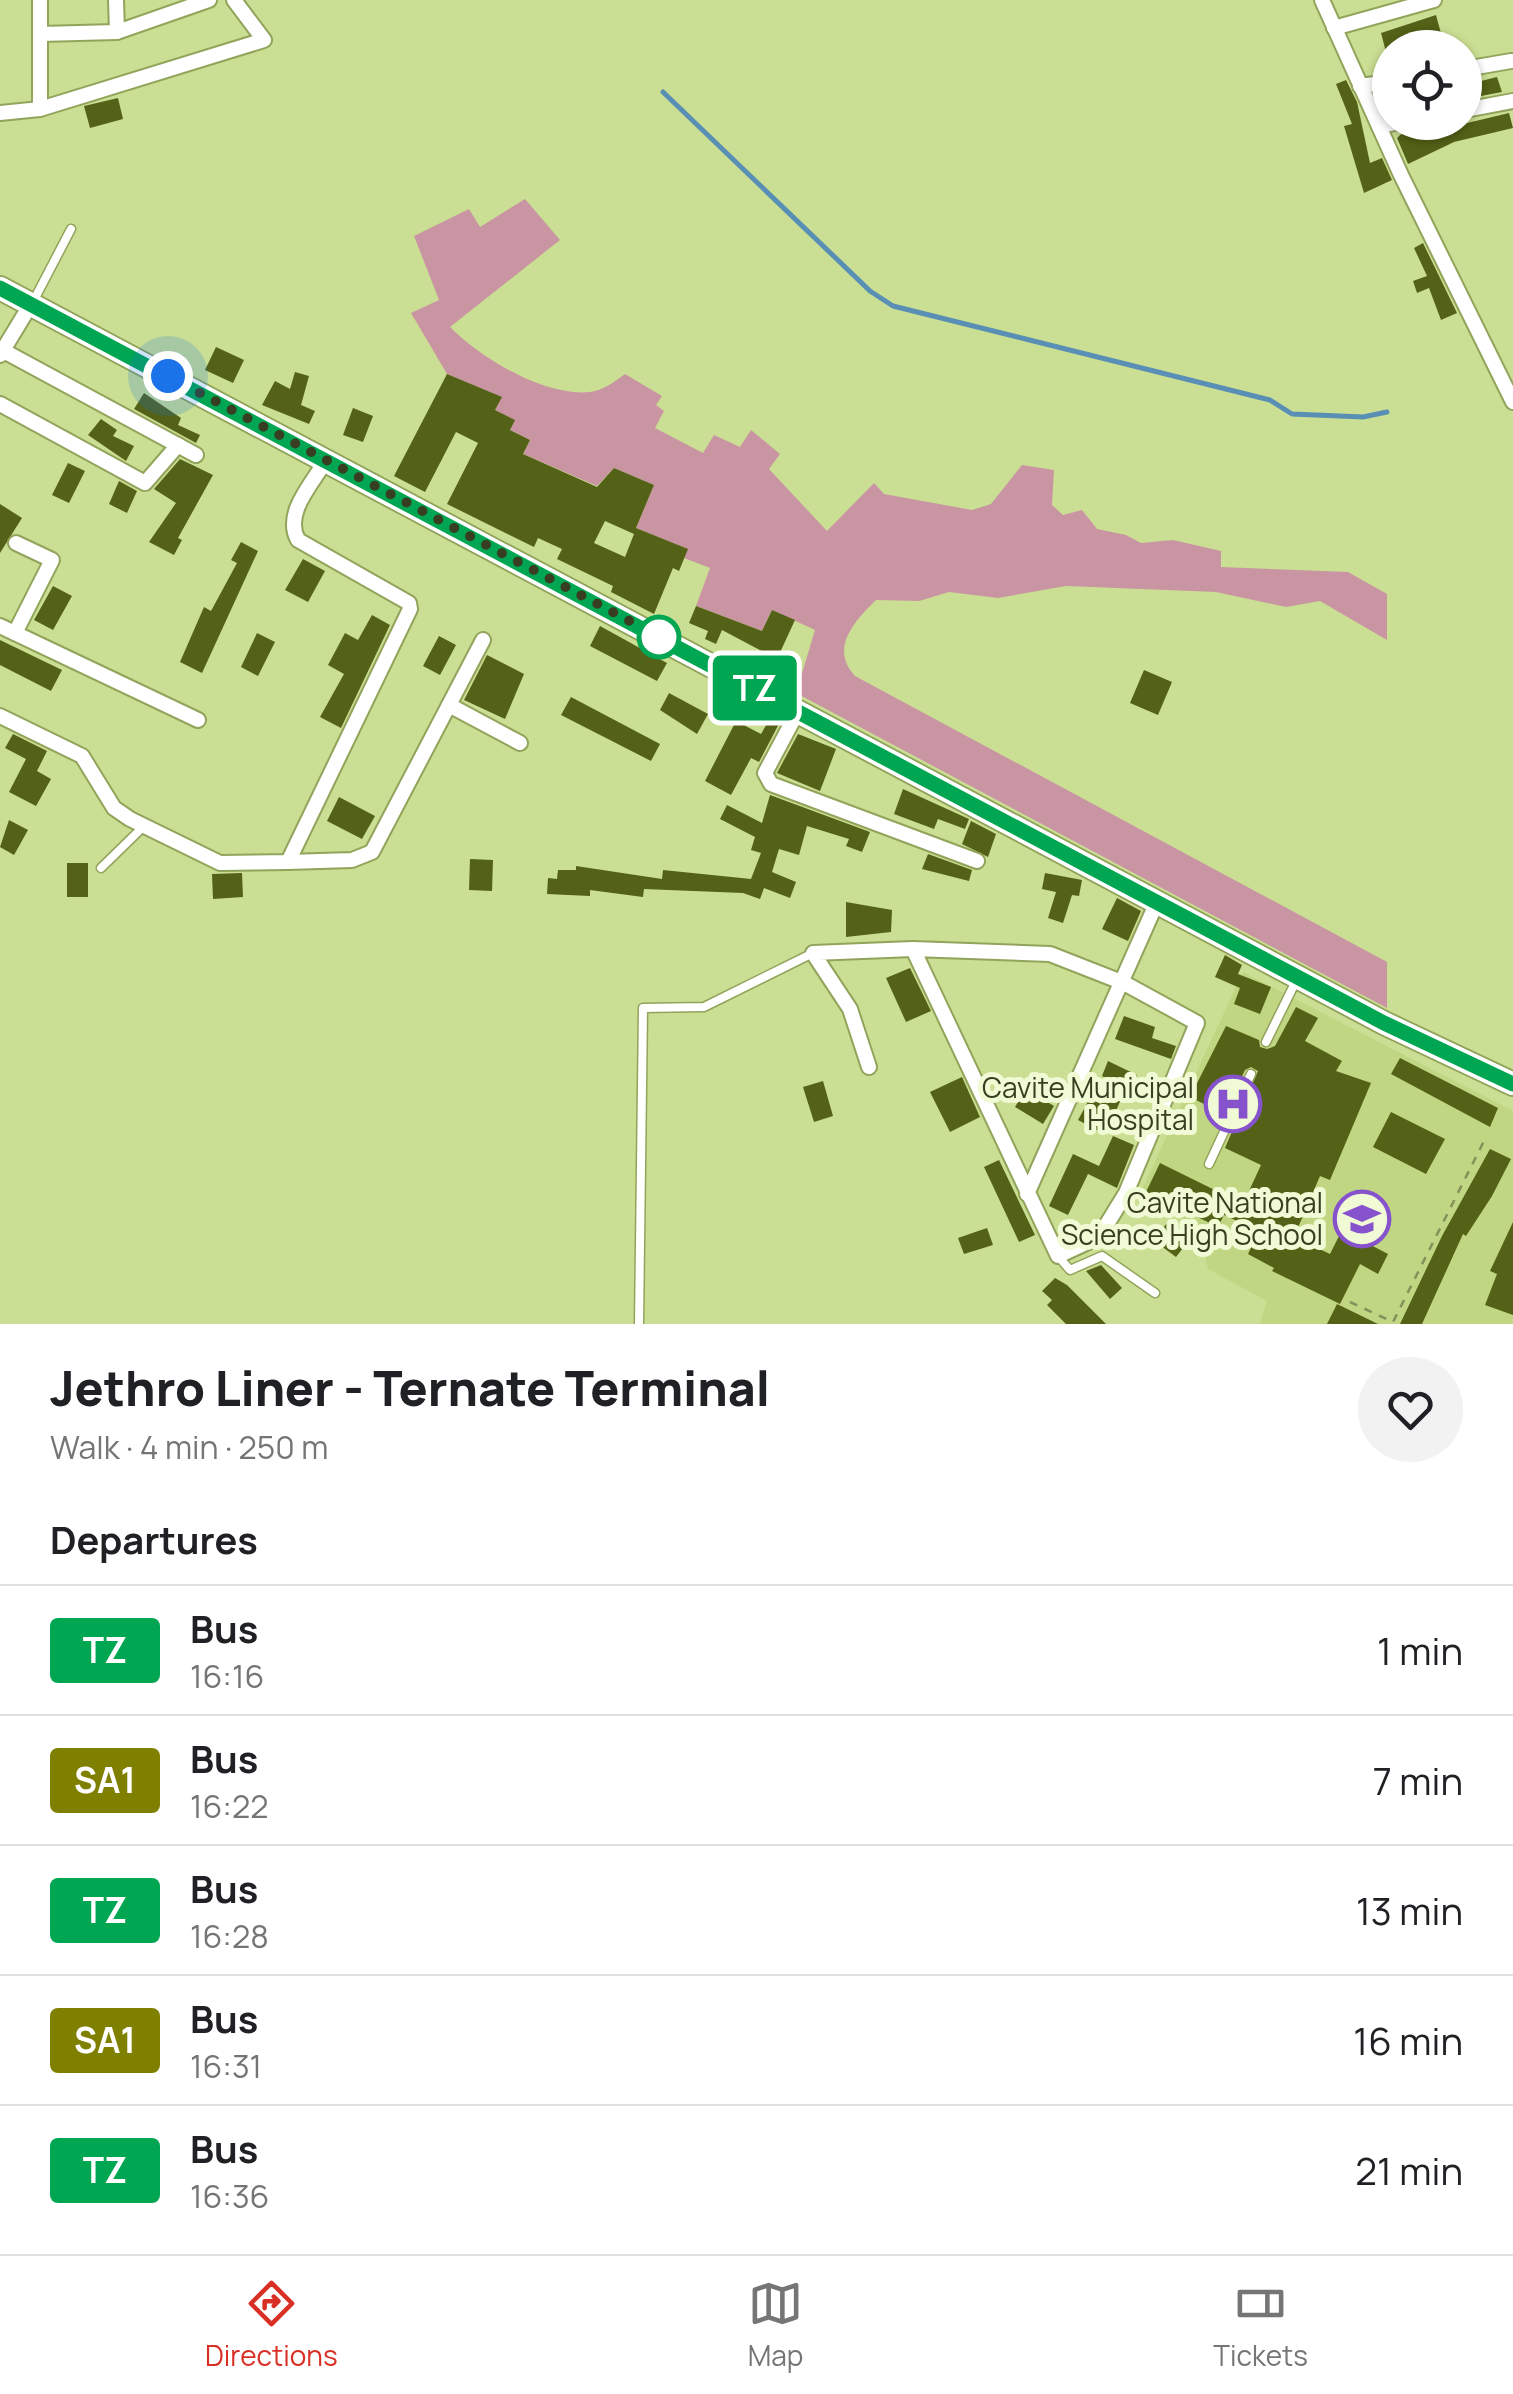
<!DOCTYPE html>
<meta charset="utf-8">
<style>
body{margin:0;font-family:Manrope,sans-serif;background:#f2f2f2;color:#202124;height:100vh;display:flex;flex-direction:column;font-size:38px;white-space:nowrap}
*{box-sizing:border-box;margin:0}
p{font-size:32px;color:#757577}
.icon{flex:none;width:55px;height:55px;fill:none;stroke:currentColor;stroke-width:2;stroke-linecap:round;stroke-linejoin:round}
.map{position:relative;height:1324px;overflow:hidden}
.sheet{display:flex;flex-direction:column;background:#fff;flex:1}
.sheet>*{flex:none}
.badge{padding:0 20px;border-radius:8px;font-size:35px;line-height:65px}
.fabs{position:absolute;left:1372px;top:30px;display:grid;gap:20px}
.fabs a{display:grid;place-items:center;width:110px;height:110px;border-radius:50%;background:#fff;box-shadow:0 2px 8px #0004;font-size:50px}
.you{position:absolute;width:50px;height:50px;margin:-25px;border:8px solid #fff;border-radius:50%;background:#1a73e8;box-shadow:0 0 0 15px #1a73e833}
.map>.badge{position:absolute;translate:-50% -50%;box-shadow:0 0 0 5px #fff}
h2{padding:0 50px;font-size:38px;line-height:90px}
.round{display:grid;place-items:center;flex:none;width:105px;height:105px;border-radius:52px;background:#f2f2f2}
.headline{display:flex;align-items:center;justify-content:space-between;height:170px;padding:0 50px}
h1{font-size:48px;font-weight:800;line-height:75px}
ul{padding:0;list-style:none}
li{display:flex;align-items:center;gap:30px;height:130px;padding:0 50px;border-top:2px solid #e0e0e0}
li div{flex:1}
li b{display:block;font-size:38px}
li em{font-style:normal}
li .badge{min-width:110px;font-weight:700;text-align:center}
.tab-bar{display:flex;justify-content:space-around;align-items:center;height:140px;border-top:2px solid #e0e0e0;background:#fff;font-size:28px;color:#757577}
.tab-bar a{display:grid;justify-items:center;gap:5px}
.tab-bar .selected{color:#d93025}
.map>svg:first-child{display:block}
.built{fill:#c0d682}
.green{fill:#c995a3}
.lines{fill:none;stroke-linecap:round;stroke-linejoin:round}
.stream{stroke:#598fb4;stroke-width:5}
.building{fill:#536216;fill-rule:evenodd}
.service-casing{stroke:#92a45b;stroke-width:11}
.minor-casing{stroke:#92a45b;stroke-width:18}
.primary-casing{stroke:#92a45b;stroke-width:26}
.path{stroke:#83925b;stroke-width:2.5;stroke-dasharray:8 8;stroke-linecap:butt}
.service{stroke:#fff;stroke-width:8}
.minor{stroke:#fff;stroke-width:14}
.primary{stroke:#fff;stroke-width:22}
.line-casing{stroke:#fff;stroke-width:22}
.line{stroke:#00a651;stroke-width:15}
.walk{stroke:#373f20;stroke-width:10;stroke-dasharray:0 18}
.stop-dot{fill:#fff;stroke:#00a651;stroke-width:5}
.labels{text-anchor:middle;stroke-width:10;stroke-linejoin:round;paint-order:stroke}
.poi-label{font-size:28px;fill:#373f20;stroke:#f0fbd5;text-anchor:end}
</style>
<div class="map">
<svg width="1513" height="1324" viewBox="0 0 1513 1324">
<rect width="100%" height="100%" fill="#cadf93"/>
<path class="built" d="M1243,972L1513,1111V1324H1260L1267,1301L1208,1269L1199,1228L1140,1194Z"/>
<path class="green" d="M525,199L560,240L450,327C481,358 544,397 590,392C604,390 614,382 625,374L662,396L656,405L664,411L655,428L703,453L714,435L740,447L751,430L780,454L769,469L827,531L874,483L884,494L972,510L991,504L1022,465L1054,470L1052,505L1063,515L1082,510L1097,529L1126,535L1141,543L1173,540L1221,551V567L1348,572L1387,594V640L1320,601L1286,607L1216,592L1066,586L998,598L949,592L919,601L876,600C855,621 829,648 855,676L1387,962V1008L796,693L815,630L772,610L762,631L696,606L710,568L684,558L687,549L636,528L654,485L614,468L597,486L523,454L530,440L510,430L514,420L495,410L501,397L447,374L411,313L439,300L414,236L469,209L480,227Z"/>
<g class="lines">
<path class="stream" d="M663,92L870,291L893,306L1270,400L1292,414L1363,417L1387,412"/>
</g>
<g class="building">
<path d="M1436,15L1442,37L1390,48L1386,52L1381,33Z"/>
<path d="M1497,77L1502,92L1465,99V85Z"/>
<path d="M1346,80L1357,102L1370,163L1382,158L1392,180L1364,193L1344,126L1352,124L1336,84Z"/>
<path d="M118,98L123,119L90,128L84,106Z"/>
<path d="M1509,113L1513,128L1454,142L1408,164L1397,138L1409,127L1413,136Z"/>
<path d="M1423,243L1457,313L1441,320L1429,288L1417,293L1413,281L1427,276L1414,248Z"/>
<path d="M216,347L244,360L233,383L205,370Z"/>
<path d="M295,372L309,376L301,405L315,411L309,424L262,405L275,381L290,389Z"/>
<path d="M447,374L502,397L495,410L515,420L510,430L530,440L523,454L597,487L614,468L654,485L636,528L688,549L679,571L673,568L654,614L611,592L613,586L557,559L562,549L538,538L534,547L447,504L478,443L456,432L425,492L394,476ZM605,521L634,534L625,557L594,543Z"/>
<path d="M144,393L181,418L178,425L200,435L196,443L134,409Z"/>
<path d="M353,408L373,416L363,442L343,435Z"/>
<path d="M101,419L117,430L113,436L134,446L126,461L88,435Z"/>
<path d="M180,459L213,475L178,538L182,540L174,555L149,542L176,503L154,489Z"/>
<path d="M68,463L85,471L69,503L52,495Z"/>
<path d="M119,481L137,491L127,513L109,504Z"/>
<path d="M0,504L22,518L0,553Z"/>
<path d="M241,542L258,551L202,673L180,662L204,607L211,611L237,563L231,560Z"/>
<path d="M303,559L325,571L308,602L285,590Z"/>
<path d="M53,586L72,596L53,630L34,620Z"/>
<path d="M696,606L762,631L772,610L795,620L777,659L722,630L716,644L705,639L708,631L689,623Z"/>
<path d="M372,615L390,625L341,728L320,717L344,674L328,665L345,633L358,640Z"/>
<path d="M600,626L667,663L657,681L590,646Z"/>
<path d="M257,633L275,642L258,676L241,667Z"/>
<path d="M439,636L456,645L440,675L423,666Z"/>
<path d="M0,640L62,670L51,691L0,665Z"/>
<path d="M487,655L524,674L505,719L464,700Z"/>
<path d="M1144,670L1172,682L1158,715L1130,703Z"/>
<path d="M669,693L708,714L697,734L660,710Z"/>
<path d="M571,697L660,744L651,761L561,715Z"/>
<path d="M772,715L781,720L759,762L751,758L731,795L705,781L736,721L761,734Z"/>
<path d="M13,734L47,751L37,771L51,779L36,806L9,792L26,759L5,748Z"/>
<path d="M798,734L836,749L820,791L777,773Z"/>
<path d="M903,789L969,819L965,829L938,819L934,829L894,814Z"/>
<path d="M770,795L870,832L862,852L846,846L849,839L807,826L799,855L779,849L772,872L796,882L790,898L764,888L760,899L743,893L644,889L643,897L590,890V896L547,894L548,878L557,879L558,870H576V866L662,879L663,870L751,879L761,853L751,850L755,837L720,819L727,805L762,823Z"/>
<path d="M339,797L375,816L362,839L327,821Z"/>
<path d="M9,820L28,830L14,855L0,847Z"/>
<path d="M971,821L996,834L988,857L962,844Z"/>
<path d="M928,854L972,870L969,881L922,869Z"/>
<path d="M470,859L493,860L492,891L469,890Z"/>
<rect x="67" y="863" width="21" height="34"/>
<path d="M242,873L243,897L213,899L212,874Z"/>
<path d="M1045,873L1082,880L1079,896L1072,895L1063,923L1048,918L1056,892L1042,889Z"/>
<path d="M1117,898L1141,911L1128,941L1102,929Z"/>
<path d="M846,902L892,910L891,932L846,937Z"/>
<path d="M1225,955L1242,965L1238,974L1271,987L1260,1014L1234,1004L1240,988L1215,977Z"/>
<path d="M910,968L931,1011L906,1022L886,978Z"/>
<path d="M1296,1007L1318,1018L1305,1041L1342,1061L1336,1071L1371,1083L1330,1180L1320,1176L1294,1237L1330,1254L1342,1230L1388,1254L1378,1274L1360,1264L1340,1304L1272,1271L1274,1268L1248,1254L1259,1231L1224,1215L1218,1227L1146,1192L1160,1163L1243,1204L1261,1165L1225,1148L1258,1071L1251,1067L1245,1070L1224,1114L1190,1097L1226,1026L1259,1040L1260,1047L1267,1049L1275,1046Z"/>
<path d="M1124,1016L1155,1027L1152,1038L1176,1046L1171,1059L1115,1039Z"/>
<path d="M1400,1058L1498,1108L1490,1127L1391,1074Z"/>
<path d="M1108,1061L1137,1075L1130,1089L1126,1087L1106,1135L1078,1120L1090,1098L1101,1104L1110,1080L1102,1076Z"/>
<path d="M962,1077L980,1117L950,1132L930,1092Z"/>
<path d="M823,1081L833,1116L814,1122L803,1087Z"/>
<path d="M1026,1089L1054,1106L1043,1124L1015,1107Z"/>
<path d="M1391,1112L1445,1139L1426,1174L1373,1147Z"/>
<path d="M1113,1136L1134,1145L1117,1188L1088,1174L1068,1215L1049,1206L1073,1154L1099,1166Z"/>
<path d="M1490,1149L1511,1159L1492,1196L1466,1236L1463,1234L1422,1324H1400L1442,1236Z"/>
<path d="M999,1160L1035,1235L1019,1242L984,1167Z"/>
<path d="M1168,1222L1190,1239L1176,1257L1153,1240Z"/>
<path d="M1513,1222V1315L1485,1305L1497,1274L1490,1271Z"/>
<path d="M987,1228L993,1245L964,1254L958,1238Z"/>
<path d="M1101,1265L1122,1288L1110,1299L1086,1271Z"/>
<path d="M1055,1278L1067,1285L1106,1324H1066L1047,1305L1052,1300L1042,1291Z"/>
<path d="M1337,1304L1378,1324H1327Z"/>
</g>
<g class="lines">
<g class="service-casing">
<g id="service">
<path d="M34,300L71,229"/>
<path d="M101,868L144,826"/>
<path d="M1266,1042L1296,981"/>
<path d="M1209,1164L1251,1074"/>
<path d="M1058,1256L1070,1270L1102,1256L1155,1293"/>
<path d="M639,1324L643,1008L704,1007L813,953"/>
</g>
</g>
<g class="minor-casing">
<g id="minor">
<path d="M40,0V109"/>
<path d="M116,0L117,32"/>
<path d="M1322,0L1401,175L1513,402"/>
<path d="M1334,28L1434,0"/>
<path d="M40,34L117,32L209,0"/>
<path d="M1465,69L1511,61"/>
<path d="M1360,86L1390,82"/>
<path d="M1465,110L1513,101"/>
<path d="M0,113L40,109L264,40L234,0"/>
<path d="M1379,126L1400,122"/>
<path d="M0,349L196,455"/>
<path d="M0,355L31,304"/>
<path d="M0,404L145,483L178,445"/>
<path d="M0,626L198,720"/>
<path d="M15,633L52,560L16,543"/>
<path d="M449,705L520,743"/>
<path d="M798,711L765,773L771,784L977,861"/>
<path d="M0,716L82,756L114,808L130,819L220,863L288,862L410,609L409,603L298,540C283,513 313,483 326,460"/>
<path d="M288,862L352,860L372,852L483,640"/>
<path d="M869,1067L850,1009L813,953L913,949L1050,954L1124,983L1197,1023L1126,1193L1099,1237L1058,1256L913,949"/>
<path d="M1027,1194L1157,902"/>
</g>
</g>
<g class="primary-casing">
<path id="primary" d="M0,288L1384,1023L1513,1084"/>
</g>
<path class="path" d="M1350,1302L1393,1322L1484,1141"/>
<use href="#service" class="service"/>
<use href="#minor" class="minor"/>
<use href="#primary" class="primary"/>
</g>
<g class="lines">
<g class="line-casing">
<path id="line" d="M0,288L1384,1023L1513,1084"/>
</g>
<use href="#line" class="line"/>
<path class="walk" d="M168,376L673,644L659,637"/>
</g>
<defs>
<g id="hospital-ring" transform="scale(2.875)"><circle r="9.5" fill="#f0fbd5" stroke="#8753cc" stroke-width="1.5"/><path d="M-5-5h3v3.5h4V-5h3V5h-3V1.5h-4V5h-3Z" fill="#8753cc"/></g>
<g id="school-ring" transform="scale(2.875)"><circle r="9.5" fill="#f0fbd5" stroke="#8753cc" stroke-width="1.5"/><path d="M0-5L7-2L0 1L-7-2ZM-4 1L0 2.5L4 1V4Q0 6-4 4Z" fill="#8753cc"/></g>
</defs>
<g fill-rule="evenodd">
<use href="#hospital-ring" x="1233" y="1104"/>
<use href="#school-ring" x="1362" y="1219"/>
</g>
<circle class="stop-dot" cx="659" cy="637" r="20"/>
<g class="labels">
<g class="poi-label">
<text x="1194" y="1098">Cavite Municipal<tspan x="1194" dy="32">Hospital</tspan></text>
<text x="1323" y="1213">Cavite National<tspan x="1323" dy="32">Science High School</tspan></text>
</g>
</g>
</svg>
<div class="fabs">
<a><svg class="icon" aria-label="locate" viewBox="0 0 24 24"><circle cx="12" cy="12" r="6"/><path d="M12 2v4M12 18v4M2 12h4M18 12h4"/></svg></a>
</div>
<div class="you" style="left:168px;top:376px"></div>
<b class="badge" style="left:755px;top:688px;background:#00a651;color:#fff">TZ</b>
</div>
<section class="sheet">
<div class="headline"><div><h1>Jethro Liner - Ternate Terminal</h1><p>Walk · 4 min · 250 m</p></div><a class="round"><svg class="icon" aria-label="heart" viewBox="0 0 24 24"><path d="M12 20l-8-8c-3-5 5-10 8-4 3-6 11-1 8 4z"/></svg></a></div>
<h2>Departures</h2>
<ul>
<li><span class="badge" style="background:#00a651;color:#fff">TZ</span><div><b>Bus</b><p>16:16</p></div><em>1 min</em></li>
<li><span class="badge" style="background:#808000;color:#fff">SA1</span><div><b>Bus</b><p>16:22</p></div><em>7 min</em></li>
<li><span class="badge" style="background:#00a651;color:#fff">TZ</span><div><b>Bus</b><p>16:28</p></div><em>13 min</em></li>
<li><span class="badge" style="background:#808000;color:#fff">SA1</span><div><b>Bus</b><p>16:31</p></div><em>16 min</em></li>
<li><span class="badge" style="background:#00a651;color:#fff">TZ</span><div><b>Bus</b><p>16:36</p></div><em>21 min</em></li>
</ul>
</section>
<nav class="tab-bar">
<a class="selected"><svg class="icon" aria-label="directions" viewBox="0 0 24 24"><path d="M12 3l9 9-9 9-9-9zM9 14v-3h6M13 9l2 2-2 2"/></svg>Directions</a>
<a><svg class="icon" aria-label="map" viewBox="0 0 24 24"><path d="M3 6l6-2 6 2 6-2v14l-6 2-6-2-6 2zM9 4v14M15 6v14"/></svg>Map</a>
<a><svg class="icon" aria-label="tickets" viewBox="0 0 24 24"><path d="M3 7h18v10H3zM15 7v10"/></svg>Tickets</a>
</nav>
